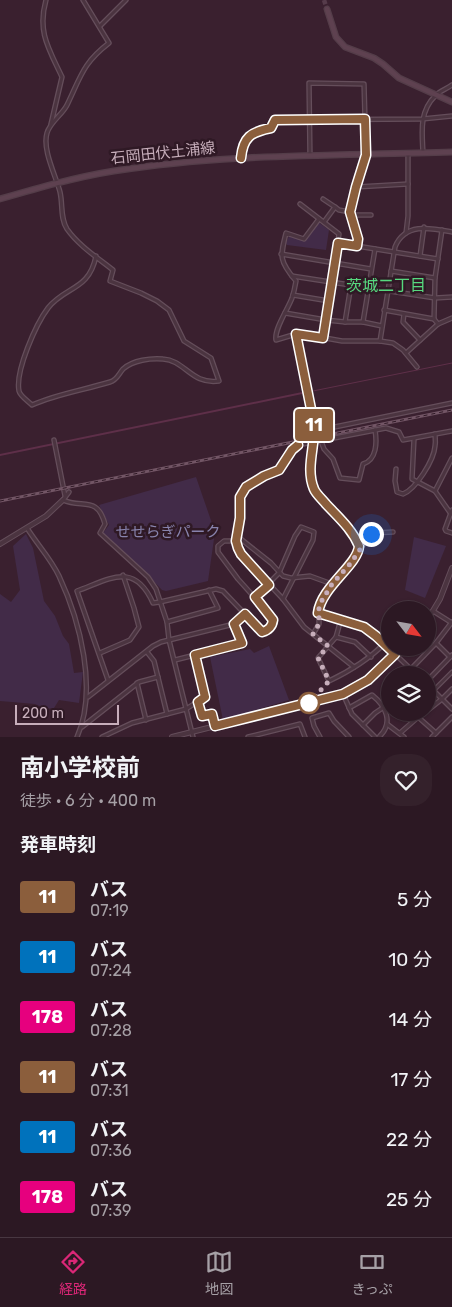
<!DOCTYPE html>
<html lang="ja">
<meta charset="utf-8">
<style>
body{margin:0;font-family:Rubik,"Noto Sans JP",sans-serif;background:#34212b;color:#f1f3f6;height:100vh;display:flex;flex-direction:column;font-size:19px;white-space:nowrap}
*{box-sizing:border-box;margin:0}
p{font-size:16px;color:#a6a0a6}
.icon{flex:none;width:28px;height:28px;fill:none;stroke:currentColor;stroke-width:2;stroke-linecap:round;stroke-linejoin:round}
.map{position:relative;height:737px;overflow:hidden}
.side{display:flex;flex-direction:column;background:#2c1823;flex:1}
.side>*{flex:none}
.badge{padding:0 10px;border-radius:4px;font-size:18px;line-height:32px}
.needle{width:32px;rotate:121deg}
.tools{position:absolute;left:381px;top:601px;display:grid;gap:10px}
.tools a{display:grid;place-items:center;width:55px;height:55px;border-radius:50%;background:#2c1823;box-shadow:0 1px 4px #0004,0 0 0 1px #483741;font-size:25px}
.scale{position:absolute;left:15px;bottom:12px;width:104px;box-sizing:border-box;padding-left:5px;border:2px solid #c7aebb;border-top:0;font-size:14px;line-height:18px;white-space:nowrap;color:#c7aebb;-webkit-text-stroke:4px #2f1925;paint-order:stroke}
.you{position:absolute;width:25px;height:25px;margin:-12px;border:4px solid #fff;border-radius:50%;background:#1a73e8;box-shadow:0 0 0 8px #1a73e833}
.map>.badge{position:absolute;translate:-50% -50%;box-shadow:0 0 0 2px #fff}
h2{padding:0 20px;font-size:19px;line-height:45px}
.round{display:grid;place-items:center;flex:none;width:52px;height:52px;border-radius:20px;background:#34212b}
.head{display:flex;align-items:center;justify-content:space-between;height:85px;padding:0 20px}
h1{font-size:24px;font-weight:700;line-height:38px}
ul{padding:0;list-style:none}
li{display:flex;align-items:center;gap:15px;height:60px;padding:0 20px}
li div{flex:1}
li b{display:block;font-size:19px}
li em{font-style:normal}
li .badge{min-width:55px;font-weight:700;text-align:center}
.tabs{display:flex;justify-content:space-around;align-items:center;height:70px;border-top:1px solid #483741;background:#2c1823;font-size:14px;color:#a6a0a6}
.tabs a{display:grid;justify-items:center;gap:2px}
.tabs .active{color:#db2777}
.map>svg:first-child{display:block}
.green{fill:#422b48}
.water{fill:#5e2f49}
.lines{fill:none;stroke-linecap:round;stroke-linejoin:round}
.stream{stroke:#5e2f49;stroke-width:1}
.secondary-tunnel{stroke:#563c4b;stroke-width:4.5;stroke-dasharray:4.5 2;stroke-linecap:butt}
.pedestrian-casing{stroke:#654e5b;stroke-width:5}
.minor-casing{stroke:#654e5b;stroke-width:5.5}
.tertiary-casing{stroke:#654e5b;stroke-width:6}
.secondary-casing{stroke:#543d49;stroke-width:7}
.pedestrian{stroke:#4b3440;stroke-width:2.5}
.minor{stroke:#4b3440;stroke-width:3}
.tertiary{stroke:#4b3440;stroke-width:4}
.secondary{stroke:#5e4150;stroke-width:4.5}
.rail-casing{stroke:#725565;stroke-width:3}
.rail{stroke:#2f1925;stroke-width:1;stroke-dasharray:4;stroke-linecap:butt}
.line-casing{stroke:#fff;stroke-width:11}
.line{stroke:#8b5e3c;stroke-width:8}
.walk{stroke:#c7aebb;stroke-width:5;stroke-dasharray:0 9}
.stop-dot{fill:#fff;stroke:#8b5e3c;stroke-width:2.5}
.labels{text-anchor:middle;stroke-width:5;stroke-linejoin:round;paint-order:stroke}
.street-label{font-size:15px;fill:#c7aebb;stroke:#2f1925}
.park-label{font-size:15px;fill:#8883ad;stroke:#2f1925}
.neighbourhood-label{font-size:16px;fill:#57d97f;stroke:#2f1925}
</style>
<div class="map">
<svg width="452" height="737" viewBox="0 0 452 737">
<rect width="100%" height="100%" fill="#3a202f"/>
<g class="green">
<path d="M318,222L329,230L326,250L287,245L286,243L289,236L305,240Z"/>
<path d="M196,477L215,532L208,581L166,591L162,590L139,566L103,533L109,525L99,505Z"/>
<path d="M26,534L33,548L44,601L55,616L63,636L69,644L74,673L83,672L79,703L59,700L54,708L46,709L35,704L0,701V594L11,602L20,590L13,546Z"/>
<path d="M414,537L446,546L425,598L405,590Z"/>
<path d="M269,646L289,700L223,720L210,657L250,649L254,653Z"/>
</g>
<path class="water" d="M307,391V393L0,456V454Z"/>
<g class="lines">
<path class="stream" d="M308,392L452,363"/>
<path class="secondary-tunnel" d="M324,0L327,9"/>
<g class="pedestrian-casing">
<path id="pedestrian" d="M434,690L452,672"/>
</g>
<g class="minor-casing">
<g id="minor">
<path d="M46,0C37,32 49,49 62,77L51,124"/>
<path d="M83,0L109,43C83,63 81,76 67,105C62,115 50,122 47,133C42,150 56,176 60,192C63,205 60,218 67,229C79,246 98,258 113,270L110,281L141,293L157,301L169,310L184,341L211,358L219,381C191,385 185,360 163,359C151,358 133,360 123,369C118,375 117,380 110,382C84,390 57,394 32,405C28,401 20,396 19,391C15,371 36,324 48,308C65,286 89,291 96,256"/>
<path d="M100,26L126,0"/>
<path d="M423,153C422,132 419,112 435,96C439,91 447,89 452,85"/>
<path d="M310,156L309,83L364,84L366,155L356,187L350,212L358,239L357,246"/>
<path d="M241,158C243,137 251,132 271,129L275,120L422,119L452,116"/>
<path d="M356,187L408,184"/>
<path d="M323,199L335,207"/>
<path d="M300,204L339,234L323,338"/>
<path d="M352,215H371"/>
<path d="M319,219L304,239L286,233C280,257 279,261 296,281C295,287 294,292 292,298C288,309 274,329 276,340L296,334H303L342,341H380L393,343L403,350L417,367"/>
<path d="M324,222L335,207L339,210L350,212"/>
<path d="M406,233L408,216V154"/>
<path d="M338,243L438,259"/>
<path d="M281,254L371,269"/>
<path d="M420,256L424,227"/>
<path d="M391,271L435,278"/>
<path d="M292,276L435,298L452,297"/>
<path d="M293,295L329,301"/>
<path d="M384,310L434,319"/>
<path d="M285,313L326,320L345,322H363L382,326"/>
<path d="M404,314L403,322L420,340"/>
<path d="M345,322L351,285"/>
<path d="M363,322L375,249"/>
<path d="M438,324L434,319L435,278L442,230"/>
<path d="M296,334L314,423L313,443"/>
<path d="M380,341L395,247C405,222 431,228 452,232"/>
<path d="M406,353L438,324L452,318"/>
<path d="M315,431L452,403"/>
<path d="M414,439L412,479L435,491L451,514"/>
<path d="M54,440L65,496"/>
<path d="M321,441L324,449L333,459L340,478L359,480L363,464C377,460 377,442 375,430"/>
<path d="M396,469L395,481L397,492L403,494C416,489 434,460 435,446C436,442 435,438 435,434"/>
<path d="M435,491L452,458"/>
<path d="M69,492L63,500C82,509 97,495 105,524L100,533L148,577L156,589L167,622L169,640L193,737"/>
<path d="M452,510L445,529L446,531L452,533"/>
<path d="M27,528C37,544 51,559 59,576C80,621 98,690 77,737"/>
<path d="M237,536L271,563L283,576L291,578L310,576L332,584"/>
<path d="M359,550L373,533L393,532"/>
<path d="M255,597L279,573L295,536L301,527L314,532L313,540L283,599"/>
<path d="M433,611L452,623"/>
<path d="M319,613L364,627L376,636L417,675"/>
<path d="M341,619L336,637L318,658L329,681C350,671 368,660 384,644"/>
<path d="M167,622L218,608L209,590"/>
<path d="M313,634L319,624V607L328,592"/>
<path d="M336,637L355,642L371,657"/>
<path d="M436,643L450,657"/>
<path d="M147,652L154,661L167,714"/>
<path d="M100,653L130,640L139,627L134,608L123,575"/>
<path d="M175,660L195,655"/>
<path d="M354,667L304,627L283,599L241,554L236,541L240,518L241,493L246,487L279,470L292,450L298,445L386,428L399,432L403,440L452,431"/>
<path d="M411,669L436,643L452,622"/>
<path d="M108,680L77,591C110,579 134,561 153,603L160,602L216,589L223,591L262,632C269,630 274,625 272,617L238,579L218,552V546L224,541H236"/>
<path d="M428,680L452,655"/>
<path d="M137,683L146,720"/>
<path d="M428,685L452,709"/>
<path d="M343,694L352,714L375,737"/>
<path d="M88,697L153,646L161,642L234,624L245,614"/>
<path d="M198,702L202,716L212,714L215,726"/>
<path d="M349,708L372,695C386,706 394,723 379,737"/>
<path d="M428,710L442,699L452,689"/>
<path d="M418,717L436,733"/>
<path d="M387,724L404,737"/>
<path d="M363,725L375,713L384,707"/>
<path d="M82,727L139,682L158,677"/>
<path d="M400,733L424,712"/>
<path d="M102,737L132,723L186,709L205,697L195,655L243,643L234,624"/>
<path d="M248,737L300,724L305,737"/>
<path d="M320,737L314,726L312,718L329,713L334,721L349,737"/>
<path d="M432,737L452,717"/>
</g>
</g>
<g class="tertiary-casing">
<g id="tertiary">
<path d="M313,443L311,455V472L315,491L350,530L359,546L357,555L328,592"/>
<path d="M0,544L46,516L63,500"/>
<path d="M428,619L440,599L452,568"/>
<path d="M172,737L343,694L367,680L401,648"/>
</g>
</g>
<g class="secondary-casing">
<g id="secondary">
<path d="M327,9L336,37L345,47L374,58L383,64L399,78L452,102"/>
<path d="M0,199C38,188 76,177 114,171C226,153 340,156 452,152"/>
</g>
</g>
<use href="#pedestrian" class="pedestrian"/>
<use href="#minor" class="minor"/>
<use href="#tertiary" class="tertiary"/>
<use href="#secondary" class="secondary"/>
<g class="rail-casing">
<path id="rail" d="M0,501L452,410"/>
</g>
<use href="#rail" class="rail"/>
</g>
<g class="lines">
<g class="line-casing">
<path id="line" d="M241,158C243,137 251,132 271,128L275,120L365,119L366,155L356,187L350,212L358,239L357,246L338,243L323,338L296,334L314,424C316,444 305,468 314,489C316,494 322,499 326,504C338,517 352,529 359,546C358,565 321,587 318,613L364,627L376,636L395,654L368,680L343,694L215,726L212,714L202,716L198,702L205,697L195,655L242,643L234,624L245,614L262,632C269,630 272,627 273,620L255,597L269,585L241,554L238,548L236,541L240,518V497L246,487L264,476L279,470L292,450L298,445"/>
</g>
<use href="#line" class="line"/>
<path class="walk" d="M309,703L329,681L318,658L328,646L313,634L319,624V608L321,602L332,584L350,564L371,534"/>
</g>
<circle class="stop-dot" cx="309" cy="703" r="10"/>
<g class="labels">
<g class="street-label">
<text transform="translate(163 153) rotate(-6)" y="5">石岡田伏土浦線</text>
</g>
<g class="park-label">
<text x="168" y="537">せせらぎパーク</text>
</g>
<g class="neighbourhood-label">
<text x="386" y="291">茨城二丁目</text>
</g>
</g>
</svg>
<div class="tools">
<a><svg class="needle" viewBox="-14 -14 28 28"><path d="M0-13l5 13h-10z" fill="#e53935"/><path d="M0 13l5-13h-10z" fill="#a6a0a6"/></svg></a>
<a><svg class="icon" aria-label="layers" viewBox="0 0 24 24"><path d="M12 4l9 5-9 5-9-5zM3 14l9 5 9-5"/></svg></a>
</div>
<div class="scale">200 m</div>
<div class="you" style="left:371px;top:534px"></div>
<b class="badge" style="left:314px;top:425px;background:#8b5e3c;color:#fff">11</b>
</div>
<section class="side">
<div class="head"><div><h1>南小学校前</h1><p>徒歩 · 6 分 · 400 m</p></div><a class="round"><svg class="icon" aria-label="heart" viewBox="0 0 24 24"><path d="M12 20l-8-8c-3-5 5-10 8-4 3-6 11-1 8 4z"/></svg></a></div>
<h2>発車時刻</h2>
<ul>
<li><span class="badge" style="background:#8b5e3c;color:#fff">11</span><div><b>バス</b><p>07:19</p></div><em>5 分</em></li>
<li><span class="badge" style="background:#0072bc;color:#fff">11</span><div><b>バス</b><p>07:24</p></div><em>10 分</em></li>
<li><span class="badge" style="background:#e6007e;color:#fff">178</span><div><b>バス</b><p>07:28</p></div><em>14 分</em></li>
<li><span class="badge" style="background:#8b5e3c;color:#fff">11</span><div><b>バス</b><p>07:31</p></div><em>17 分</em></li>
<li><span class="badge" style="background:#0072bc;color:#fff">11</span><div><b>バス</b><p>07:36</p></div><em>22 分</em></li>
<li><span class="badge" style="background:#e6007e;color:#fff">178</span><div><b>バス</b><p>07:39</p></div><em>25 分</em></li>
</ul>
</section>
<nav class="tabs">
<a class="active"><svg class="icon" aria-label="directions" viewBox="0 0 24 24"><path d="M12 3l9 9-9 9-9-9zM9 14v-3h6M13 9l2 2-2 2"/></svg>経路</a>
<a><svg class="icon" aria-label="map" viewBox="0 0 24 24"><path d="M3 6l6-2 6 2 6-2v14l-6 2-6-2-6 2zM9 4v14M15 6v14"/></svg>地図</a>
<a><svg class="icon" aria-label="tickets" viewBox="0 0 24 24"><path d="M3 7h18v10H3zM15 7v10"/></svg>きっぷ</a>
</nav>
